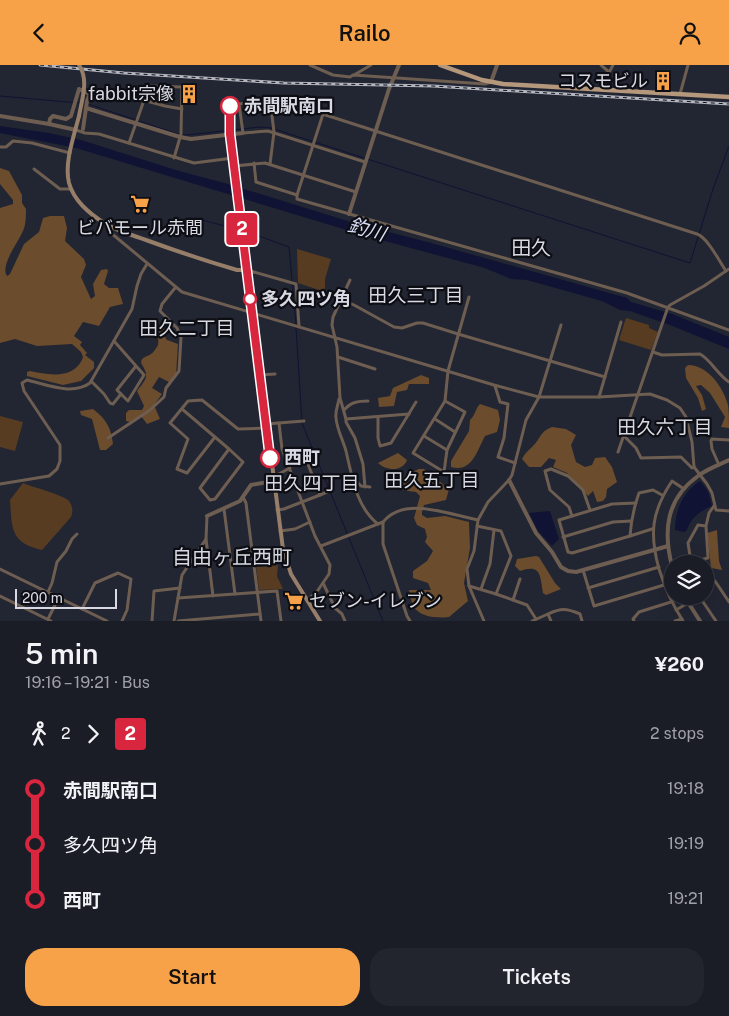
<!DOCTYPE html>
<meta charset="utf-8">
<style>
body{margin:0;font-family:"Public Sans","Noto Sans JP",sans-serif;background:#23252e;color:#f1f3f6;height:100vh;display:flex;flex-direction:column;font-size:19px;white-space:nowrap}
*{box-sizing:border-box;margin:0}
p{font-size:16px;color:#9fa1a7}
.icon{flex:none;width:28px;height:28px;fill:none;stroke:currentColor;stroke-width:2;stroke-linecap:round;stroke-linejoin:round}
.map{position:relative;height:556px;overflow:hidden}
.sheet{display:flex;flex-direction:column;background:#1a1c26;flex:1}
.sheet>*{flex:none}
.badge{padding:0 10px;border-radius:4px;font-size:18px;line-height:32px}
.tools{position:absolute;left:664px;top:490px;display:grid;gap:10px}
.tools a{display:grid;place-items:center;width:50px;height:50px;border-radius:50%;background:#1a1c26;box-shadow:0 5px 20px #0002,0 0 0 1px #383a43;font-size:25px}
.scale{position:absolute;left:15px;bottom:12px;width:102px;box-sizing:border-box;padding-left:5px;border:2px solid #d8d9e2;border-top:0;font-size:14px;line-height:18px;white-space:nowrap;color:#d8d9e2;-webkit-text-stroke:4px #0d0e14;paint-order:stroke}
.map>.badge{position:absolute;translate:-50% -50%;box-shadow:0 0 0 2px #fff}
.legs{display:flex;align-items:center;gap:8px;height:55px;padding:0 25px;font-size:16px}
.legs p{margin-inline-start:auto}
.summary{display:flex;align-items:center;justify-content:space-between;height:85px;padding:0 25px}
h1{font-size:28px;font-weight:600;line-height:38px}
.button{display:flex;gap:10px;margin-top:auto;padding:10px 25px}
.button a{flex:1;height:58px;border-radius:20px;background:#f7a149;color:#111;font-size:20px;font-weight:600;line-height:58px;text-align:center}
.button a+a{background:#23252e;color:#f1f3f6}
ul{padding:0 25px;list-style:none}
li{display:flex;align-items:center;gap:18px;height:55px;font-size:19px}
li i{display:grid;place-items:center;width:8px;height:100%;margin:0 6px;background:currentColor}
li i::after{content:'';width:12px;height:12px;margin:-6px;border:4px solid;border-radius:50%;background:#1a1c26}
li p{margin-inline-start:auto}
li:first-child i{background:linear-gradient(#0000 50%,currentColor 0)}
li:last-child i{background:linear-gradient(currentColor 50%,#0000 0)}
header{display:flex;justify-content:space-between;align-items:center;height:65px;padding:0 25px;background:#f7a149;color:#111;font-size:22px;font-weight:600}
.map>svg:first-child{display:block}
.green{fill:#583c22}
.forest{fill:#6b4c2d}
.water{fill:#101333}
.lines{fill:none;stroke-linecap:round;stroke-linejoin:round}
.stream{stroke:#101333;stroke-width:1}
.minor{stroke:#6d5e51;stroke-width:3}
.tertiary{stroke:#6d5e51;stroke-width:4}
.secondary{stroke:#967e69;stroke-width:4}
.primary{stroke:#b5977b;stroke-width:4.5}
.rail-casing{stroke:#b3b5bf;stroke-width:3}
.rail{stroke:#0d0e14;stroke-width:1;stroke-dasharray:4;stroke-linecap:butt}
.secondary-bridge{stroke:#967e69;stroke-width:4}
.line-1-casing{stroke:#fff;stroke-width:11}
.line-1{stroke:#d7263d;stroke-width:8}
.stop-1-dot{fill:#fff;stroke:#d7263d;stroke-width:2.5}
.labels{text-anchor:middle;stroke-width:4.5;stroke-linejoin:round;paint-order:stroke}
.poi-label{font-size:18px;fill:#d8d9e2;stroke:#0d0e14;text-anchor:end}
.stop-label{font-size:18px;font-weight:bold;fill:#d8d9e2;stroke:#0d0e14;text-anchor:start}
.water-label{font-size:19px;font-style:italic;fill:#d8ddf8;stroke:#0d0e14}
.neighbourhood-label{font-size:19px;fill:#d8d9e2;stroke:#0d0e14}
.quarter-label{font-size:20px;fill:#d8d9e2;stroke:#0d0e14}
</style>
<header><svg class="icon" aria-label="back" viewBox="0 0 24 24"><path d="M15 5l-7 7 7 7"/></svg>Railo<svg class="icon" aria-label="person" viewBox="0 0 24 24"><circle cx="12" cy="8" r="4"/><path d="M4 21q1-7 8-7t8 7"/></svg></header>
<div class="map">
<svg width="729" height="556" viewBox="0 0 729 556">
<rect width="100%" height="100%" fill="#222532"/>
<g class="green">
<path d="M297,184L331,194L325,214V227L298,218Z"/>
<path d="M626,253L649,260V263L658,267L651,285L619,275Z"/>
<path d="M0,351L23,357L15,386L0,382Z"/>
<path d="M23,418C32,422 64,430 69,436C73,441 73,447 71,452L42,485C10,478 12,463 10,435Z"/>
<path d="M278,500L277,511L283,524L259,525L256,502Z"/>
</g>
<g class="forest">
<path d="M0,103L9,106L22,130V138L26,144C26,152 26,161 22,168C17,179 0,201 7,211L10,209L24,179L39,167L43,153L50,151H64L67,163L65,176L84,194L86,200L81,212L91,234L95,231L93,219L101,205L107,204L108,206L104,219L109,223H118L123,239L110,242L99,261L83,257L74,271L82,277L80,280L87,288L85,290L94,297V303L81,316L63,320L27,311V307L30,306C48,310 75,315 83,292L81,287L72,279L37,281L15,274L0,278V143L13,139V135L0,119Z"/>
<path d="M164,263L166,264L163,269L167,275L178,279L176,310L169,317L159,312L152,323L162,329L154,340L160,354L147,359L141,351L130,357L126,356V348L129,345H142L144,341L137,326C146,314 150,312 141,298C142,291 145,293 151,289C154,287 156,283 158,280C160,274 154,267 164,263Z"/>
<path d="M688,300C708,300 723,322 728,340C729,346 729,356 729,363L721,362L725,352L710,328L701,320L696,321L702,330L706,344L702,346L698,333L686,313L685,303Z"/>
<path d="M421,310L429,313V319H409L407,325L397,327L394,341L379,342L378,333L390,331L393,323Z"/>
<path d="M480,339L498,345L500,355L497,367L485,371C477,386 472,408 451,402V396L469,366L470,355C475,351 475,344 480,339Z"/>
<path d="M93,344C106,354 111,362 113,379L106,385H100L92,354L81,350L80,346Z"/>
<path d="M552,362L566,364L576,370L571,380L576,397L585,402L592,400L595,393L605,392L612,402L617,417L607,424L606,432L603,436L597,437L593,426L588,431L567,408L553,402L556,395L549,393L541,402H529L522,394C525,388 528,386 532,382C541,374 539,367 552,362Z"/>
<path d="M398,388L407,395C403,407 386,406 378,398Z"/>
<path d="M419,404H424L449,424L446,435L424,440L422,447V450L427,453L445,451L469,457L470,483L464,518L468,536L449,552C443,553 438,552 433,552C415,549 412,542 409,525H431L428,518L413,513V506L427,496L433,486L425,477L427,472L425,464L417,460L414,453L420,431L416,427L401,425C401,408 406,410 419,404Z"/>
<path d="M717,465L719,496L722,505L711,503L707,468Z"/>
<path d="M536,491L539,492L555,518L561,524L546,530L543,528C540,510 541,499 520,506L515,501L517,494Z"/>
</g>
<g class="water">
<path d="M0,61L49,68L81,75L179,106L228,119L354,158L431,178L627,233L631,237L672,249L729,272V284L670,260L630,246L620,245L602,236L527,215L511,214L485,203L370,172L76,83L0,68Z"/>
<path d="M700,416L708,426L712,441C701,445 690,454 687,465L684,467L675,465C675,445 683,427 700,416Z"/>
<path d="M550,446L559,474L552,481L538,466L529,448Z"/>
</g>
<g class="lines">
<g class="stream">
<path d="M0,31L79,38"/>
<path d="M88,39L178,69L187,70L260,62L271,63L690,198L713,124L729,81"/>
<path d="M195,153L251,168L289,182L296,259"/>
<path d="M296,263L302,358L383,556"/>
</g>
<g class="minor">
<path d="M310,0L333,10L350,12L353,10L485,19L491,17"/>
<path d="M601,0L609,7"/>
<path d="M354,10L371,0"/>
<path d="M603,25L605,15L613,0"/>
<path d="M680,29L688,0"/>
<path d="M143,35L165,41L182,44"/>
<path d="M270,35L274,67L270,99"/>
<path d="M76,65L85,68L99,69L194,98L233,93"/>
<path d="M129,78L149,21L182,22L181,69L174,93"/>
<path d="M0,82H6L13,76L32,78L70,88"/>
<path d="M365,97L268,66L243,68L239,39L270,35L285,37L697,169C708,173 719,196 726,206"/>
<path d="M254,98L256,117L297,130V134L627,228L729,265"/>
<path d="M234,101L265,98L356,127"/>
<path d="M34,104L60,124H71"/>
<path d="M297,130L323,49"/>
<path d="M112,162L111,168L182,227L494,320L539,332H599L650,329L667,335L680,343L686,352L692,377L694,402"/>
<path d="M247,205L296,219L299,261"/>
<path d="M350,215L333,252L332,260L337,282L340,333L346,354L409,349"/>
<path d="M329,229L354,240L394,262L402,263L417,258H423L458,269L605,312"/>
<path d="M114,276L144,310L128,336L117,325L136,301"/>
<path d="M653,287L662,290L700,289C711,295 717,309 729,317"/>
<path d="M338,292L375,304"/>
<path d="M260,310L275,309"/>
<path d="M91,316L104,329L110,338L113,339L121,329"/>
<path d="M495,321L500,337L508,339L504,373L498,392L515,398"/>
<path d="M599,332L621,257"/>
<path d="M339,334C338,340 335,346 336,353C337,365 343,375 346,386C352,411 356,442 378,459"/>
<path d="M445,336L465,347L447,385L444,407L413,388Z"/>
<path d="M445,336L448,306L469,232"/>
<path d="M182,344L229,384L200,423L210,435L215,434L243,397L229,384"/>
<path d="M344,345C351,337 358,336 368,336"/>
<path d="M378,352V373L380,381L391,378L416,337"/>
<path d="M346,354V357L355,373L363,399L365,422"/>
<path d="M435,354L455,367"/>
<path d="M279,358L282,384L315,471L330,500L329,509L316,528L307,535"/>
<path d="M266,359L304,356"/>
<path d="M424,371L447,385"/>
<path d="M624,371L636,383L641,393L681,392L692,403L694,402L707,419L712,428L716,445L729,446"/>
<path d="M215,372L187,408L177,404L188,374L170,358L188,336L202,335L238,364L267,363"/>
<path d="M108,373L150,345L164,332L166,323L179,306L181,272L177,263L160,246L162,239L175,223"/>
<path d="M618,387L668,242L670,240L704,221L729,204"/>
<path d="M287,396L310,387"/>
<path d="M719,400L712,384L711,376L712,374L729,375"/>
<path d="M351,411L361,421L370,422"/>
<path d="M273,412L290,403"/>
<path d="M0,419L49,411L57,404L60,396V380L24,326L22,318L27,315C45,319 72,331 90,318L132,244L137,221L141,209L147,199"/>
<path d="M320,430L327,427"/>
<path d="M243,432L246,438L261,556"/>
<path d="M224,444L235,529"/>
<path d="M277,445L284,444L320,430L304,389"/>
<path d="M207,451L206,474L213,531"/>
<path d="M572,451L569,442L550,425L545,406L551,404L568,411L583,425L590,445"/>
<path d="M383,457V479L407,551L410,556"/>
<path d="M706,461L708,493L691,497L688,478L698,460L706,461L709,448L714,441"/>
<path d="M652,464L630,471C631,456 634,442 639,428L653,425L662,430"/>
<path d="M280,466L295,464L310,457"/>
<path d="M630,471L572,488L568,487L559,455L612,439L636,438"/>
<path d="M563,472L613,457L631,456"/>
<path d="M321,481L383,457C405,430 450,450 478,455"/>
<path d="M0,504L107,556"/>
<path d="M583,505L594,541L664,520"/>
<path d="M323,518L335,543L342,549L345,556"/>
<path d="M469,521L496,529L511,491L501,466L477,461"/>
<path d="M705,521L715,516L729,537"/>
<path d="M588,523L659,502"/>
<path d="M481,524L490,499L494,465"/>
<path d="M48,527L52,518L57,497L66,486L72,474L77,469"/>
<path d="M496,529L513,535L520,514"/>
<path d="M0,531L51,556"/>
<path d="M699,531L716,556"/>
<path d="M178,533L277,526L281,556"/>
<path d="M513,535L527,540L536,554"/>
<path d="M82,544L95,518L118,508L131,514L127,545L122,556"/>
<path d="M676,545L688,538"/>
<path d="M548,549C561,543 566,543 580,549L582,556"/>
<path d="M48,554L59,532"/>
<path d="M152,556L154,526L180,523"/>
<path d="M174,556L182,510L206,474"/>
<path d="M178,556L260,549"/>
<path d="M484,556L469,521L467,504L474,486L478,455L488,437L509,415L512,410L526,355L539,332L561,260"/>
<path d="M532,556L548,549L551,556"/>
<path d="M634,556L633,554L639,547L671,537"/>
<path d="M675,556L682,554"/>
<path d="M683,556C672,539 665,523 659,504C649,468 652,446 672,416L684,424"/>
</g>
<g class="tertiary">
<path d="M491,17L497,0"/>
<path d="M86,43L180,72L191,74L243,68"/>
<path d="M0,51L49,59L76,65"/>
<path d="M49,59L50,54L53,51L66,54L71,51L79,24L90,29L87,36L83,64"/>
<path d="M230,69L247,205"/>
<path d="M349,149L389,24L399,0"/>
<path d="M509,415L536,468L552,487L561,502L568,506L576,507L668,481"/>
<path d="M207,451L240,436L251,420L273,416"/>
<path d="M672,501C663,466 666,434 698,411C707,404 719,400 729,395"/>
<path d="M684,531L700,556"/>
</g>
<path class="secondary" d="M79,51C74,71 64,98 69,118C74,136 89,148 104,158C117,166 132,170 146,175C176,186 206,196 237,205H247L283,484L291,509L320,556"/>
<path class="primary" d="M440,0L482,15L503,19L729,32"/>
<g class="rail-casing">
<path id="rail" d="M40,0L124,8L284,18L433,21L729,39"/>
</g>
<use href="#rail" class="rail"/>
<path class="secondary-bridge" d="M79,0C89,15 82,34 79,51"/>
</g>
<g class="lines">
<g class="line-1-casing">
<path id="line-1" d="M230,41V69L270,393"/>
</g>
<use href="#line-1" class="line-1"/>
</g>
<defs>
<g id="building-bare" transform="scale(1.5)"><path d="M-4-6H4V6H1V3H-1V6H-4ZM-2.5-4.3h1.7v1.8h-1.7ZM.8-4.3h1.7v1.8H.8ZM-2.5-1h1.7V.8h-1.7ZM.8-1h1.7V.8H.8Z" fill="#f7a149" stroke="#0d0e14" stroke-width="2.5" paint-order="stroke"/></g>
<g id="supermarket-bare" transform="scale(1.5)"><path d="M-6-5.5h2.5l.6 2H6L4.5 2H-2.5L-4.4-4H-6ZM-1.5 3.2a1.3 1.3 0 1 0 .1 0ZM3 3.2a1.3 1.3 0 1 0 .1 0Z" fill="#f7a149" stroke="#0d0e14" stroke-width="2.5" paint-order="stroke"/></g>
</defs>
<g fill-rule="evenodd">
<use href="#building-bare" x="663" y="16"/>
<use href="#building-bare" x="189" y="29"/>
<use href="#supermarket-bare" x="140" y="139"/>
<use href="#supermarket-bare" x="294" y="536"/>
</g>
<g class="stop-1-dot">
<circle cx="230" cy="41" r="9"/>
<circle cx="250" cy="234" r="6"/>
<circle cx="270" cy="393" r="9"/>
</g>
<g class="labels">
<g class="poi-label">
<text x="648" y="22">コスモビル</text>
<text x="174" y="35">fabbit宗像</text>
<text x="140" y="169" text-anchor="middle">ビバモール赤間</text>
<text x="309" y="542" text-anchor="start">セブン-イレブン</text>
</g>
<g class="stop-label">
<text x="244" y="47">赤間駅南口</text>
<text x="261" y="240">多久四ツ角</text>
<text x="284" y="399">西町</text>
</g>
<g class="water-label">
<text transform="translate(367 164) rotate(16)" y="7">釣川</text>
</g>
<g class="neighbourhood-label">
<text x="416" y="237">田久三丁目</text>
<text x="187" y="270">田久二丁目</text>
<text x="665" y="369">田久六丁目</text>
<text x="432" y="422">田久五丁目</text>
<text x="312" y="425">田久四丁目</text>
</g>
<g class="quarter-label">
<text x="531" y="190">田久</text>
<text x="232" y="499">自由ヶ丘西町</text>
</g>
</g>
</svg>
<div class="tools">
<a><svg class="icon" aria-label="layers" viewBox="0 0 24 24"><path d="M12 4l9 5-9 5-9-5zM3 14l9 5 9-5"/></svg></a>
</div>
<div class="scale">200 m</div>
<b class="badge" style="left:242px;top:164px;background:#d7263d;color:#fff">2</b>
</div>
<section class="sheet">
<div class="summary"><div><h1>5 min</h1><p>19:16 – 19:21 · Bus</p></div><b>¥260</b></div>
<div class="legs"><svg class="icon" aria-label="walk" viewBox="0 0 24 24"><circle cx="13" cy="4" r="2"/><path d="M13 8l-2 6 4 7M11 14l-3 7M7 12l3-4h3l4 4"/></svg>2<svg class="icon" aria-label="forward" viewBox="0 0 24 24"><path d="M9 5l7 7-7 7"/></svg><b class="badge" style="background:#d7263d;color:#fff">2</b><p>2 stops</p></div>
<ul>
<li><i style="color:#d7263d"></i><b>赤間駅南口</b><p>19:18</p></li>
<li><i style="color:#d7263d"></i><span>多久四ツ角</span><p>19:19</p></li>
<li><i style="color:#d7263d"></i><b>西町</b><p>19:21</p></li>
</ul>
<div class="button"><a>Start</a><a>Tickets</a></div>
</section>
